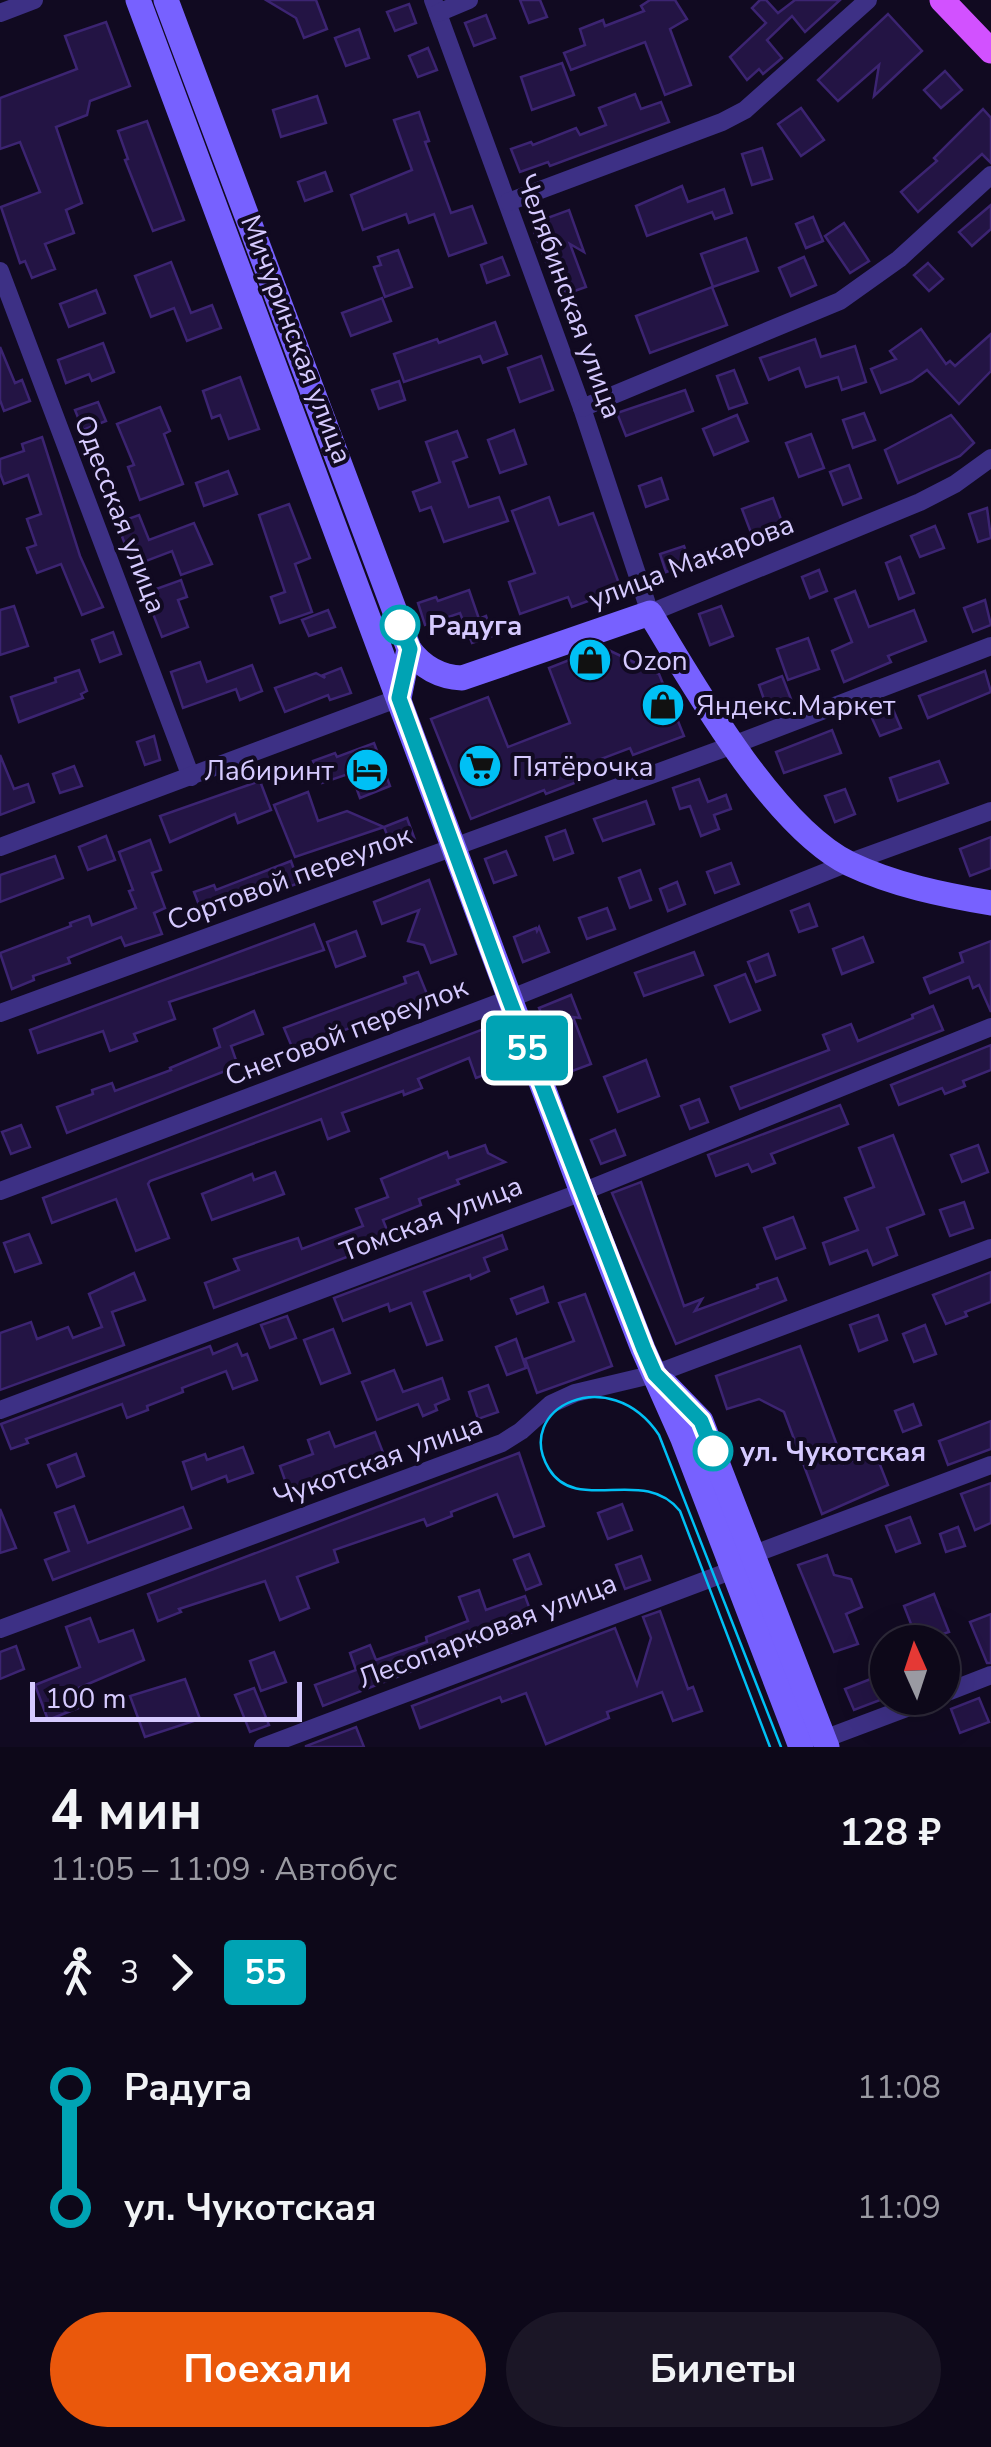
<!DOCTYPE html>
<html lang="ru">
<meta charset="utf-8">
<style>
body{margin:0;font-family:"Nunito Sans",sans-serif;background:#1b1626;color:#f1f3f6;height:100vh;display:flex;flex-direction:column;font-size:38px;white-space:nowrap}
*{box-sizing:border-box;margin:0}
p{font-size:32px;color:#9a9aa2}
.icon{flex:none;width:55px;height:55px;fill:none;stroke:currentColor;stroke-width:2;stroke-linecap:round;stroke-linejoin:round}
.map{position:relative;height:1747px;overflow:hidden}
.drawer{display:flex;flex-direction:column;background:#0d0819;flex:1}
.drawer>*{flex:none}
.badge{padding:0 20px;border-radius:8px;font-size:35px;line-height:65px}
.needle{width:65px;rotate:357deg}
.tools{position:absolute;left:870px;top:1625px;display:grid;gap:20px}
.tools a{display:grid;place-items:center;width:90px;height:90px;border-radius:50%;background:#0d0819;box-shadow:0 10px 40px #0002,0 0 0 2px #2d2938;font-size:50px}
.scale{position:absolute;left:30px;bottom:25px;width:272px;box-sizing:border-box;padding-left:10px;border:5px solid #d6caff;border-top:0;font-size:28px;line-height:35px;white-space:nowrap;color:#d6caff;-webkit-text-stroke:8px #110a21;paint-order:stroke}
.map>.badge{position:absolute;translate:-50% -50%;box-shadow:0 0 0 5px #fff}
.legs{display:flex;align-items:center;gap:15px;height:110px;padding:0 50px;font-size:32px}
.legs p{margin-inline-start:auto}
.summary{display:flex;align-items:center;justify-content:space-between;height:170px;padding:0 50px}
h1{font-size:55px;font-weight:700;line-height:75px}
.action{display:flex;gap:20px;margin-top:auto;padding:20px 50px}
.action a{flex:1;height:115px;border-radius:60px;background:#ea580c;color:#fff;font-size:40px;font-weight:700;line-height:115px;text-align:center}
.action a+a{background:#1b1626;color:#f1f3f6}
ul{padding:0 50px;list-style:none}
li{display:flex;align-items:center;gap:35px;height:120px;font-size:38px}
li i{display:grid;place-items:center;width:15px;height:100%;margin:0 12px;background:currentColor}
li i::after{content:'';width:25px;height:25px;margin:-12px;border:8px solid;border-radius:50%;background:#0d0819}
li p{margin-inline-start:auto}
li:first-child i{background:linear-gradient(#0000 50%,currentColor 0)}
li:last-child i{background:linear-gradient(currentColor 50%,#0000 0)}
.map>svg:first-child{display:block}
.building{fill:#231444;stroke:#3c2472;stroke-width:2.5}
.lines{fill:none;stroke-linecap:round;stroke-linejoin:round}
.street{stroke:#3d3085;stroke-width:18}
.secondary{stroke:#7761ff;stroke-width:25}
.primary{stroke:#d251ff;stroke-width:25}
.tram{stroke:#00c0f5;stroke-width:2.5}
.line-1-casing{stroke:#fff;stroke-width:22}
.line-1{stroke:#00a3b4;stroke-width:15}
.stop-1-dot{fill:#fff;stroke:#00a3b4;stroke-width:5}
.labels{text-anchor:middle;stroke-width:8;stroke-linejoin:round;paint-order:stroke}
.street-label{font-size:28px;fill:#d6caff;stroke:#110a21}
.stop-label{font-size:28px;font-weight:bold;fill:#d6caff;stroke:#110a21;text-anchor:start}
.poi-label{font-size:28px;fill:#d6caff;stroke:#110a21;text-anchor:start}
</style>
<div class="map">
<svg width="991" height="1747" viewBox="0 0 991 1747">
<rect width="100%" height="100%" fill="#110a21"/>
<g class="building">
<path d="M266,0H316L327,29L304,38L296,18Z"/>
<path d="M520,0H540L547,17L529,23Z"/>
<path d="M650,0H675L687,19L670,29L691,85L665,95L645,42L571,70L564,53L585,45L580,29L603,20L605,26L644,11L641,6Z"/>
<path d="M760,0H766L778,13L795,0H840L805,32L792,16L767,40L782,58L763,74L759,69L747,80L730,57L766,23L752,8Z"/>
<path d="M409,4L416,23L395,31L387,12Z"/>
<path d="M888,14L922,51L874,96L879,65L838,101L818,80Z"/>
<path d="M486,15L495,38L474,46L465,23Z"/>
<path d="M106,22L130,86L90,101L87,115L56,127L82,203L66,210L74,233L45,244L55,269L32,278L25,261L20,263L1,207L40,192L20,142L0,149V98L77,69L65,36Z"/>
<path d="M359,29L369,58L346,66L335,38Z"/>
<path d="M428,48L437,70L418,77L409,56Z"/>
<path d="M562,63L574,95L532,110L521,77Z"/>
<path d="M945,71L962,90L941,108L924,90Z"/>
<path d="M635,94L641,109L661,102L669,122L550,166L548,162L520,172L511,149L531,142L533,145L576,128L580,135L606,125L599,108Z"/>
<path d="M317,96L326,123L281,137L273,110Z"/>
<path d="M801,108L824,140L801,156L778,124Z"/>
<path d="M983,109L991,118V163L982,154L918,212L901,192L937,161L934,158Z"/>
<path d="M419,112L429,141L425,142L451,213L472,206L486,243L449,256L434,214L409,223L406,214L363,230L351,195L412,170L394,120Z"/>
<path d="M147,121L184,220L153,231L125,160L128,159L118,131Z"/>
<path d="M762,148L772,179L752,185L742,154Z"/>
<path d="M325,172L332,191L305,201L298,182Z"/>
<path d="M682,186L688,202L724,189L732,213L715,219L712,212L647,236L636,206Z"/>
<path d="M991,205V229L972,246L959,232Z"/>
<path d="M569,210L584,252L570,244L586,287L566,294L554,263L547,265L531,224Z"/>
<path d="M813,217L823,241L806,248L796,224Z"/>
<path d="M844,223L869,261L850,273L825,236Z"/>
<path d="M746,238L758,271L713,287L701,254Z"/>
<path d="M398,250L412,287L385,297L374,267L381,265L378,257Z"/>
<path d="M502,257L509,275L487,283L481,265Z"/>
<path d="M804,257L816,285L791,296L779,268Z"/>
<path d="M171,262L191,313L212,305L221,328L187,341L174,308L151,317L135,276Z"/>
<path d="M928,263L943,279L929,291L914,275Z"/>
<path d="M712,287L727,325L650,353L636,316Z"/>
<path d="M96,290L105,313L69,327L60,304Z"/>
<path d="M382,298L391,321L351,336L342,313Z"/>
<path d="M495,322L507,354L483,363L480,356L404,382L394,354L437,339L439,343Z"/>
<path d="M921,329L946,364L950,361L955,366L991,334V371L959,404L927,370L912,381L881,393L871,369L896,359L890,351Z"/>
<path d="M815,339L821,357L855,346L866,382L842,390L838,377L806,387L799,368L769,380L760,358Z"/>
<path d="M103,343L114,372L92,381L89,374L66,383L58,360Z"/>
<path d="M0,347L15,383L22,380L30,401L4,411L0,400Z"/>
<path d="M541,356L553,390L520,402L508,368Z"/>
<path d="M734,370L747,403L729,409L717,376Z"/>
<path d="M240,377L259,429L229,439L220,415L212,418L203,391Z"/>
<path d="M399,381L405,400L379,409L372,390Z"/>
<path d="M685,390L693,411L626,436L617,413Z"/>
<path d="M98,402L106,421L83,430L75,410Z"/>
<path d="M160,407L170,431L164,434L183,484L140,500L128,467L134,465L117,424Z"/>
<path d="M864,413L875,440L853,448L843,420Z"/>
<path d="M737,415L748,441L714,455L703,429Z"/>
<path d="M951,415L974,443L960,456L898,483L885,450Z"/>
<path d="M514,430L526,464L500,473L488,440Z"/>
<path d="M457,431L467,457L453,462L469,507L499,497L508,521L444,542L431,507L420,511L413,492L440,482L426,442Z"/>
<path d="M811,434L824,468L799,477L786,443Z"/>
<path d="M42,437L80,556L103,607L82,615L61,564L37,573L27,548L36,545L27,519L41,514L28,475L4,484L0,473V459L24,451L22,444Z"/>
<path d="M849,465L861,498L843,505L830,472Z"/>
<path d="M228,471L237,494L204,506L196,483Z"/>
<path d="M661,478L668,499L646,507L639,486Z"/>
<path d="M549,497L559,525L593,513L621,589L572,607L568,597L520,614L509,582L535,573L512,511Z"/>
<path d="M773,498L784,527L753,538L742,509Z"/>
<path d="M289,504L310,558L295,564L312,612L280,623L271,597L285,592L259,515Z"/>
<path d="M987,508L991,538L978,542L969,514Z"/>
<path d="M139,515L149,540L194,523L212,564L181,575L172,551L133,566L117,523Z"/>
<path d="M935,526L944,548L920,557L911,536Z"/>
<path d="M684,546L690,563L666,572L660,554Z"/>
<path d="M900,557L914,593L899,599L886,563Z"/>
<path d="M819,570L827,591L810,598L802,577Z"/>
<path d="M181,580L187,597L178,600L188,627L162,637L145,593Z"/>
<path d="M469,590L479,619L486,616L493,636L472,643L460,613L425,625L418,603L436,597L438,601Z"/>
<path d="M855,591L869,627L914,610L926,641L888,656L891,662L844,682L832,651L852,642L835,599Z"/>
<path d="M985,600L991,625L973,632L964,608Z"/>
<path d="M14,606L28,646L0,655V610Z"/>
<path d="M721,606L733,636L710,645L699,614Z"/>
<path d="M328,610L335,627L309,636L302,620Z"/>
<path d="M113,632L121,654L100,662L92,640Z"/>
<path d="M808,638L819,669L788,680L777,649Z"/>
<path d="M602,647L659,674L684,736L633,755L630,748L572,770L577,782L546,794L544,790L471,819L431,719L488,697L508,747L570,723L549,668Z"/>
<path d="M200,662L207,682L252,665L262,691L240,700L236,689L183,708L171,672Z"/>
<path d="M341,668L351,693L330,700L328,695L285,712L275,688L316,673L325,678L323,675Z"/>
<path d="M79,670L87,691L81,694L83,698L19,722L11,697L56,682L55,678Z"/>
<path d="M985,671L991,692L928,718L919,696Z"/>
<path d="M782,676L791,699L767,708L759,685Z"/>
<path d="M892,707L901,728L880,736L871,716Z"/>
<path d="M832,730L841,753L784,773L776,752Z"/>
<path d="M154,736L160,760L145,765L137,742Z"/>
<path d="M374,743L390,786L360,798L351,773L322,783L313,761L335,753L337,757Z"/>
<path d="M0,755L14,789L28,784L34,802L0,815Z"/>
<path d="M939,761L948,783L898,801L890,778Z"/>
<path d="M74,766L82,786L60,793L53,774Z"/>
<path d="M699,779L708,802L726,795L731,809L714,815L719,829L701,836L690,806L680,809L673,788Z"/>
<path d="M260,781L271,810L238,823L235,814L170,842L160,816Z"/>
<path d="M845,789L855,814L835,822L825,796Z"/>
<path d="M308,792L318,821L347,811L384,827L295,857L274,805Z"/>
<path d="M646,801L654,824L603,841L594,819Z"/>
<path d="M407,818L415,840L392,848L384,827Z"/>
<path d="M565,830L573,853L554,860L546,837Z"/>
<path d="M106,836L115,860L88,870L79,847Z"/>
<path d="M991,837V868L970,876L960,849Z"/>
<path d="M150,840L161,870L152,873L165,908L154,913L162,934L125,946L121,937L68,958L70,963L33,976L34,980L12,989L0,953L71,926L70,923L89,916L92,925L136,908L129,891L133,890L119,852Z"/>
<path d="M506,851L516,875L494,883L485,859Z"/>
<path d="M55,856L63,878L0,902V875Z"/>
<path d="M291,861L299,883L204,918L194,892L214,885L216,890Z"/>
<path d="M731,863L739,884L715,893L707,872Z"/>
<path d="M640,870L651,900L630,908L619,878Z"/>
<path d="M429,880L456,954L431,963L424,945L408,941L419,910L382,924L374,902Z"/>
<path d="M677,882L685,904L668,911L660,889Z"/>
<path d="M809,904L817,926L799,932L791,911Z"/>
<path d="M607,908L615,929L587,939L579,918Z"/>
<path d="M314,924L324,950L169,1002L175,1019L134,1034L137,1041L110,1051L103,1031L38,1053L30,1030Z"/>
<path d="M539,927L549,952L523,962L514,937L536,928L537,931Z"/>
<path d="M356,931L365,956L336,967L327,942Z"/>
<path d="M863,937L873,962L842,974L833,949Z"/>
<path d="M991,941V1012L979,985L973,988L969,977L930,993L924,978L963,962L960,953Z"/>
<path d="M694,952L703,975L644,996L635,973Z"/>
<path d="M768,954L775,975L756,982L748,962Z"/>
<path d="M418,972L429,999L312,1042L313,1045L294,1052L284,1028L406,983L404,977Z"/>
<path d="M745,974L760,1010L730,1022L715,986Z"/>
<path d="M571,995L580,1018L573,1017L591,1064L567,1073L539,1008Z"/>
<path d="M933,1006L943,1030L740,1109L731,1087L829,1050L823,1035L851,1024L858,1041L913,1018L912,1015Z"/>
<path d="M254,1011L263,1034L231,1046L238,1066L67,1133L57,1107L93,1094L92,1090L112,1083L115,1091L171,1070L170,1068L220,1047L214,1029Z"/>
<path d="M486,1028L501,1069L476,1078L469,1058L418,1079L422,1088L404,1095L403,1091L342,1113L349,1131L328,1139L321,1119L150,1181L148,1184L169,1238L136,1251L116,1199L52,1223L43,1198Z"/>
<path d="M991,1045V1070L963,1081L965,1086L945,1094L942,1088L899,1105L891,1085Z"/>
<path d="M646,1060L659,1096L618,1112L604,1077Z"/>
<path d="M699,1099L708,1122L690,1129L681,1106Z"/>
<path d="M840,1105L848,1124L771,1154L775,1163L752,1172L748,1164L716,1176L708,1155Z"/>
<path d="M21,1125L30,1147L11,1154L2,1132Z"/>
<path d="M615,1130L625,1155L601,1164L591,1140Z"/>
<path d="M893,1135L924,1214L887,1228L897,1255L873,1265L867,1250L830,1264L823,1243L858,1230L845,1198L874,1187L859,1148Z"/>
<path d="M485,1145L488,1153L505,1162L457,1180L459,1184L419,1199L421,1205L383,1220L391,1240L214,1308L205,1283L239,1270L234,1259L298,1238L302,1249L363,1226L356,1209L388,1197L381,1179L447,1152L449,1158Z"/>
<path d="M978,1145L988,1172L962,1182L951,1155Z"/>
<path d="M275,1172L284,1194L212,1220L202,1194L252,1174L254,1180Z"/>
<path d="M641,1182L684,1306L702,1299L695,1311L758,1288L757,1285L777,1278L786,1300L676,1344L612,1193Z"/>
<path d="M964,1202L973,1228L950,1236L940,1210Z"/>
<path d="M793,1217L805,1248L776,1259L764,1228Z"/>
<path d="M29,1234L41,1263L15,1272L4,1243Z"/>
<path d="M502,1235L507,1249L484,1258L489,1271L471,1279L470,1275L424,1292L442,1340L427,1345L411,1303L390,1311L388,1304L343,1321L334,1298Z"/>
<path d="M991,1272V1302L965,1312L967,1316L946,1324L933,1295Z"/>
<path d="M134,1273L145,1300L112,1312L124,1345L0,1390V1333L31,1322L37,1339L68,1327L73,1338L102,1327L89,1294Z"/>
<path d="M543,1287L548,1302L517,1314L511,1299Z"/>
<path d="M585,1294L612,1366L537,1393L525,1359L574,1341L559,1303Z"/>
<path d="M878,1315L887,1340L859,1351L850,1325Z"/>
<path d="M287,1316L296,1338L270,1348L261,1325Z"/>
<path d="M925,1325L936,1354L914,1362L903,1334Z"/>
<path d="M333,1329L350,1373L321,1384L304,1340Z"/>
<path d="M516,1339L526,1368L507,1375L496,1347Z"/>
<path d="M237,1344L242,1356L247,1354L257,1380L233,1389L226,1371L182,1388L183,1392L147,1406L148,1410L127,1418L122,1404L26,1439L28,1443L11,1449L1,1424L210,1346L213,1354Z"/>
<path d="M800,1346L844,1464L875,1452L888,1485L822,1514L784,1412L759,1399L727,1409L716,1376Z"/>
<path d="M394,1370L403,1392L442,1378L449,1399L435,1405L437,1410L423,1416L418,1404L377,1420L362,1382Z"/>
<path d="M488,1385L498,1412L478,1419L469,1392Z"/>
<path d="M913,1404L921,1425L903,1432L895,1411Z"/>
<path d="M991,1421V1449L948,1465L939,1441Z"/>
<path d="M329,1432L335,1447L375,1432L384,1455L289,1492L280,1466L313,1454L308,1440Z"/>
<path d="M243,1447L253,1473L228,1482L226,1476L192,1489L183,1462L205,1454L207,1460Z"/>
<path d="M519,1453L544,1526L514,1537L497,1494L451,1512L452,1516L427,1526L424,1519L334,1550L338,1562L297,1577L309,1608L280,1620L265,1581L179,1609L181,1612L158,1621L148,1594Z"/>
<path d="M76,1454L84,1476L57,1487L48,1465Z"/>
<path d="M991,1483V1523L975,1530L961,1494Z"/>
<path d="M622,1504L632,1530L608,1539L598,1513Z"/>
<path d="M74,1506L88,1543L183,1507L191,1528L53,1580L45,1560L69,1551L55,1513Z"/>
<path d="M0,1509L16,1548L0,1553Z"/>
<path d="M910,1517L920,1543L896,1552L886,1526Z"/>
<path d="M958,1527L965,1546L946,1552L940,1534Z"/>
<path d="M529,1554L541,1584L526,1590L514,1560Z"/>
<path d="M827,1555L834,1575L851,1579L862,1607L846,1614L858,1644L834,1652L798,1565Z"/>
<path d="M641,1556L650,1580L625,1589L616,1565Z"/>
<path d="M479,1590L486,1610L525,1596L535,1623L323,1706L315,1685L356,1670L350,1653L370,1645L376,1660L427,1642L426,1637L468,1621L459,1597Z"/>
<path d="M934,1594L949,1632L918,1642L904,1606Z"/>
<path d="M660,1611L688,1689L693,1687L702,1711L673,1721L662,1692L607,1712L609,1718L546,1744L526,1693L502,1702L500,1697L420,1728L412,1706L615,1628L637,1685L651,1638L643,1617Z"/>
<path d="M991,1614V1663H987L970,1622Z"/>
<path d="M90,1618L99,1642L133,1630L144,1660L74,1690L81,1707L48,1720L35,1685L80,1667L66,1627Z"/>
<path d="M16,1646L24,1669L0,1679V1652Z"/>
<path d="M274,1652L286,1682L261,1691L250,1661Z"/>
<path d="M881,1675L888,1697L854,1710L845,1689Z"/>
<path d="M185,1679L200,1719L145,1737L130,1696Z"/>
<path d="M254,1688L269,1725L250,1732L235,1695Z"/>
<path d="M979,1698L989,1722L960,1733L951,1709Z"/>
<path d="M356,1727L364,1747H306V1746Z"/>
</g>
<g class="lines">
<g class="street">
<path d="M433,0L582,408L650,613L920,502L955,484L991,458"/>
<path d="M0,13L34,0"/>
<path d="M438,13L469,0"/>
<path d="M508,202L722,122L745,110L868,0"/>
<path d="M0,271L191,777"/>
<path d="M582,408L840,301L899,259L991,175"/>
<path d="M0,847L399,698"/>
<path d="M0,1013L733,745L991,646"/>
<path d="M0,1191L509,999L848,863L991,811"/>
<path d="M0,1410L582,1192L991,1027"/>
<path d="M754,1554L991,1465"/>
<path d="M0,1629L502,1443L521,1431L551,1404L575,1393L655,1374L991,1248"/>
<path d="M942,1694L991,1675"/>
<path d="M824,1739L933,1698"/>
<path d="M263,1747L733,1570"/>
</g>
<g class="secondary">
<path d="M138,0L582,1192L643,1349L683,1439L801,1747"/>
<path d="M166,0L409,649L399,698"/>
<path d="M409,649C422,667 440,677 462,678L650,613C693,685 774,827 850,864C894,885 944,895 991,903"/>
<path d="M666,1385L701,1421L827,1747"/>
</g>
<path class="primary" d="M942,0L991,51"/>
<path class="tram" d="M770,1747L680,1511C644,1465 577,1515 549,1469C512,1408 610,1361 659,1435L781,1747"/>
</g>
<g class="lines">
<g class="line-1-casing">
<path id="line-1" d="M400,625L410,649L399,698L509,999L644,1349L655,1374L701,1421L713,1451"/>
</g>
<use href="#line-1" class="line-1"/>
</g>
<defs>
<g id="shop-disc" transform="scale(2.25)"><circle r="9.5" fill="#00c0f5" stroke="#110a21"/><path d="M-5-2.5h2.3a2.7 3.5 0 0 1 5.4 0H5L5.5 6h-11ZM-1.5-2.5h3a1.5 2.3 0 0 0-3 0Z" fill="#111"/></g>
<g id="supermarket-disc" transform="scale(2.25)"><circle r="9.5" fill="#00c0f5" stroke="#110a21"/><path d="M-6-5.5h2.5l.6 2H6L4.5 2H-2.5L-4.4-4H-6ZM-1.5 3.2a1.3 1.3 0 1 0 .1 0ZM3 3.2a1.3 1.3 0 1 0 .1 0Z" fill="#111"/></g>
<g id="hotel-disc" transform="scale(2.25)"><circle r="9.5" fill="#00c0f5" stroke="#110a21"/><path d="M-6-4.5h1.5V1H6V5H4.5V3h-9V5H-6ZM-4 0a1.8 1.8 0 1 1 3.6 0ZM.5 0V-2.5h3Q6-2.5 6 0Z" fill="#111"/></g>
</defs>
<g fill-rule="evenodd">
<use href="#shop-disc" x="590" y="660"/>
<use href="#shop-disc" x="663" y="705"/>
<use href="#supermarket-disc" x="480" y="766"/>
<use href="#hotel-disc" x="367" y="770"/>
</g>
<g class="stop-1-dot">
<circle cx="400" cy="625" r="18"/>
<circle cx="713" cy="1451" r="18"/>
</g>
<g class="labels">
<g class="street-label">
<text transform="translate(570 296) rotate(70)" y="10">Челябинская улица</text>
<text transform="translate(297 339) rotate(69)" y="10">Мичуринская улица</text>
<text transform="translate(121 514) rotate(69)" y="10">Одесская улица</text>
<text transform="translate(691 561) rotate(-21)" y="10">улица Макарова</text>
<text transform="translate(289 877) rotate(-20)" y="10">Сортовой переулок</text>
<text transform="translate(346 1031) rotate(-21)" y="10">Снеговой переулок</text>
<text transform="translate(431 1218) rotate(-21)" y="10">Томская улица</text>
<text transform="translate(378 1460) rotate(-20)" y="10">Чукотская улица</text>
<text transform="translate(487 1630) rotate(-21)" y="10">Лесопарковая улица</text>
</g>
<g class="stop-label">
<text x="428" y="635">Радуга</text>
<text x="740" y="1461">ул. Чукотская</text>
</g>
<g class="poi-label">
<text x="622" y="670">Ozon</text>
<text x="696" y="715">Яндекс.Маркет</text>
<text x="512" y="776">Пятёрочка</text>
<text x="334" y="780" text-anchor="end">Лабиринт</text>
</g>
</g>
</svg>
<div class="tools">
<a><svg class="needle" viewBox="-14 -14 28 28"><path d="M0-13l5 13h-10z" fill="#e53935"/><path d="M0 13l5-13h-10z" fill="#9a9aa2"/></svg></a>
</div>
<div class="scale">100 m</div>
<b class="badge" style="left:527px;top:1048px;background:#00a3b4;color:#fff">55</b>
</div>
<section class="drawer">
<div class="summary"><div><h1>4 мин</h1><p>11:05 – 11:09 · Автобус</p></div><b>128 ₽</b></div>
<div class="legs"><svg class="icon" aria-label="walk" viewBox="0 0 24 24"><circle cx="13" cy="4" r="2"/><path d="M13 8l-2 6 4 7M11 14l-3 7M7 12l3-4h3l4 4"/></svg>3<svg class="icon" aria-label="forward" viewBox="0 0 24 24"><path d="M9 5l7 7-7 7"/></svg><b class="badge" style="background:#00a3b4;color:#fff">55</b></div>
<ul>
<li><i style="color:#00a3b4"></i><b>Радуга</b><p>11:08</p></li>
<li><i style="color:#00a3b4"></i><b>ул. Чукотская</b><p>11:09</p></li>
</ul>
<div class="action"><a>Поехали</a><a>Билеты</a></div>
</section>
